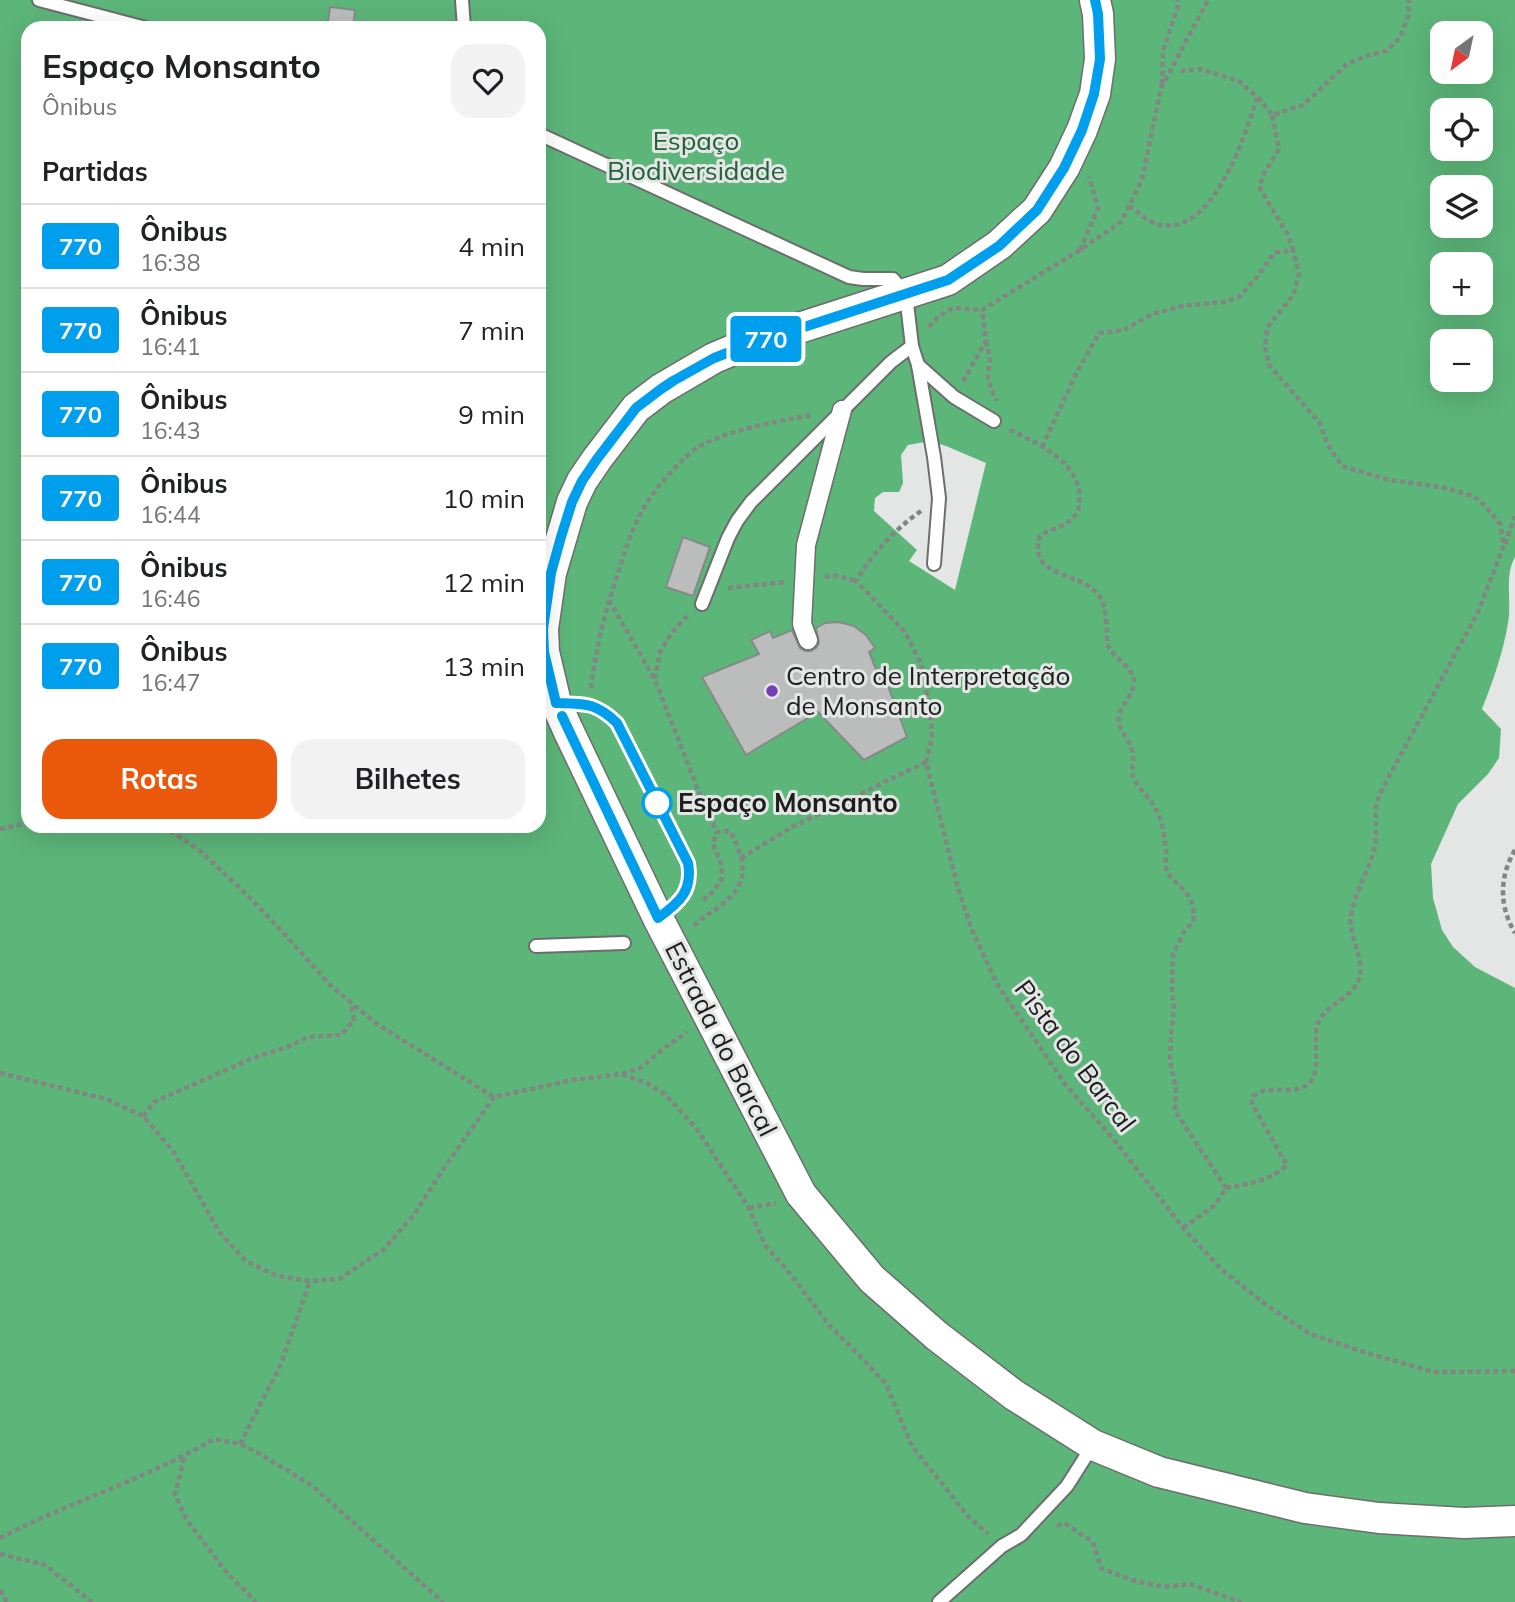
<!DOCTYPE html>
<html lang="pt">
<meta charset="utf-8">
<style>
body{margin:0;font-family:Mulish,sans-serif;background:#f2f2f2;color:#202124;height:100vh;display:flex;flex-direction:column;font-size:26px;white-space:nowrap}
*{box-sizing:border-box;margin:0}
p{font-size:23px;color:#757577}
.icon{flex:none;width:38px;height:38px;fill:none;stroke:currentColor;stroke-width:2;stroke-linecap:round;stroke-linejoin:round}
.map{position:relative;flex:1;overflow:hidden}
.sheet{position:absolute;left:21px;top:21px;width:525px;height:812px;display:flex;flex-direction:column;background:#fff;border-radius:21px;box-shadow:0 7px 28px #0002}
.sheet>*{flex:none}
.badge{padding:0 14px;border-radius:5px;font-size:24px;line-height:46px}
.needle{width:46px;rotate:213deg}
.buttons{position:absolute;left:1430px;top:21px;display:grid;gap:14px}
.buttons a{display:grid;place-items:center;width:63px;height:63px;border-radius:14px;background:#fff;box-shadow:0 7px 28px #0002;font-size:35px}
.map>.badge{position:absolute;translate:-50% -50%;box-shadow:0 0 0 4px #fff}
h2{padding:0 21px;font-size:26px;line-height:63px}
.round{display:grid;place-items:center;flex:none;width:74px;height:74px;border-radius:21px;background:#f2f2f2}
.summary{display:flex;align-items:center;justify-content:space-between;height:119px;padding:0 21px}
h1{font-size:33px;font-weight:700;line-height:52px}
.action{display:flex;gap:14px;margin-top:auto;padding:14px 21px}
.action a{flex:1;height:80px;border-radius:21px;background:#ea580c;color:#fff;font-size:28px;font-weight:700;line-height:80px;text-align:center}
.action a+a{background:#f2f2f2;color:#202124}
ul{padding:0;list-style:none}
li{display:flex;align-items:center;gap:21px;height:84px;padding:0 21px;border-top:2px solid #e0e0e0}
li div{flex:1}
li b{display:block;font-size:26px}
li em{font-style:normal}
li .badge{min-width:77px;font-weight:700;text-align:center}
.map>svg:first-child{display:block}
.forest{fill:#5cb579;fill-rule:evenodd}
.building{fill:#babdbb;stroke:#868a87;stroke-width:2}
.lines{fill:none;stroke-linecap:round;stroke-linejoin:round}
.service-casing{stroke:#6b6e6c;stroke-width:16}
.pedestrian-casing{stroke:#6b6e6c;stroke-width:21}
.tertiary-casing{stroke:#6b6e6c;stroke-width:33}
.path{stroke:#838583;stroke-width:4.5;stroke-dasharray:5 3.5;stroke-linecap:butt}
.service{stroke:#fff;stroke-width:12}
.pedestrian{stroke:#fff;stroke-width:18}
.tertiary{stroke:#fff;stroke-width:30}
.line-casing{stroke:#fff;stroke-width:16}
.line{stroke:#009fee;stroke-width:10}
.poi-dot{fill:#783eb5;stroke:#e3e6e4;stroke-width:2.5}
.stop-dot{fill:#fff;stroke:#009fee;stroke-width:3.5}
.labels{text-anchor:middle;stroke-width:6;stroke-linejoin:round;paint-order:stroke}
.park-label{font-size:26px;fill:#216039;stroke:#e3e6e4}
.poi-label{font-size:26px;fill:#1c1d1c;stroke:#e3e6e4;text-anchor:start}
.stop-label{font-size:26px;font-weight:bold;fill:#1c1d1c;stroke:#e3e6e4;text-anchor:start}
.street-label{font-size:26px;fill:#1c1d1c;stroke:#e3e6e4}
</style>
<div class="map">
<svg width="1515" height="1602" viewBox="0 0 1515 1602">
<rect width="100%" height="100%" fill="#e3e6e4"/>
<path class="forest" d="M0,0H1515V557C1504,576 1512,602 1508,623C1503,653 1493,681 1482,709L1501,729L1499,758L1488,774L1458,804L1431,864L1433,898L1442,930L1453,947L1475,967L1515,988V1602H0ZM28,28H539V826H28ZM1442,33H1480V72H1442ZM1442,110H1480V149H1442ZM1442,187H1480V226H1442ZM1442,264H1480V303H1442ZM1442,341H1480V380H1442ZM930,441L946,446L986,463L955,590L909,561L917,550L874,511L875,498L883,492H899L903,483L901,455L908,445Z"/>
<g class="building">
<path d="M330,7L355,10L353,28H327Z"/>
<path d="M683,537L710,547L693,596L666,587Z"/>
<path d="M839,622L854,626L866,635L875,648L869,652L883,687L888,686L907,737L864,760L818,712L746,755L702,677L759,654L751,640L770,631L773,638L792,630L800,648L805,651H811L816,648L819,643L816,628L825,623Z"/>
</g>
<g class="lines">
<g class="service-casing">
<g id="service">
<path d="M39,0L146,28"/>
<path d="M462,0L464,28"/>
<path d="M539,134L849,277L863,279H893L906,295L912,346L918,365L934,457L939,498L934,564"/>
<path d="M918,365L954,397L994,421"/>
<path d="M702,604L728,538L737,521L751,502L891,362L912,346"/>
<path d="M558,703C586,704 596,703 617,723L688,863C693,891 679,903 658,918"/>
<path d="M536,946L624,943"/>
<path d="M939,1602L1002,1546L1021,1535L1067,1486L1093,1445"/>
</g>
</g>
<g class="pedestrian-casing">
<path id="pedestrian" d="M808,640L802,624L806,545L842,410"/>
</g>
<g class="tertiary-casing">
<path id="tertiary" d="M1095,0L1098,14L1100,59L1095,94L1082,130L1064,168L1037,210L999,245L948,280L740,347L714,358L661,389L636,408L597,459L582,481L572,502L551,573L543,629L544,652L556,703L568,730L658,918L801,1194L872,1279L937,1336L1014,1395L1093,1445L1159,1472L1305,1508L1379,1518L1464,1523L1515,1521"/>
</g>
<g class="path">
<path d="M1162,84L1163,51L1178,6V0"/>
<path d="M1258,97L1272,115L1303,105L1347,64L1369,55L1386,51L1400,38L1408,16L1409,0"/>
<path d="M1129,206C1138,212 1147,221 1157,224C1212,240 1246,134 1257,97L1239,81L1200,69L1181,71"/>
<path d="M1080,250L1098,208L1089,177"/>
<path d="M929,327L939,316L953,308L982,310L1080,250L1121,222L1142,180L1161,88L1208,0"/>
<path d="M986,341L990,358L988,377L991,389L997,401"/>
<path d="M963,381L986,341L982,310"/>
<path d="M1010,430C1038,443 1085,465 1079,503C1079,508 1077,514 1073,518C1065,527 1050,529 1040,536C1026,579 1084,571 1100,597C1106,607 1106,621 1107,633C1107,634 1107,643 1107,643C1112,657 1129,664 1133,677C1138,690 1122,703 1119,716C1116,728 1129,738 1132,750C1135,758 1131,768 1133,776C1137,790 1152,798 1157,811C1163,823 1165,839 1166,852C1166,857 1165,863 1166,868C1170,881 1183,886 1189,897C1194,904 1194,914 1193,922L1184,932L1173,954L1172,989L1174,1009L1171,1035L1170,1061L1176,1088L1175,1111L1226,1188L1215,1205L1183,1228"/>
<path d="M1042,447L1076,374L1099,333L1124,330L1152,314L1183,306L1224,302L1239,297L1257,277L1274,253L1293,250L1288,235L1260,189L1262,177L1279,149L1272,115"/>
<path d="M921,511C895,529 873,553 856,581L905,632L921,664L930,709L932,737L926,762L958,888L972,930L997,984L1065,1084L1110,1135L1185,1230L1221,1269L1265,1304L1310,1334L1367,1353L1434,1372L1515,1371"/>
<path d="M1505,544L1515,516"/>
<path d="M825,577L833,575L856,581"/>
<path d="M728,588L785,582"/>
<path d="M609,600L655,680L702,800L717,832L730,831C747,863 750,884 719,907C709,914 701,918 693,927"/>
<path d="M655,679L660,652L672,632L689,614"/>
<path d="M591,688C596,648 605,611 618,573C625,550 633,526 646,504C653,492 663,481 672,471C680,462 690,452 700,446C732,429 778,421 813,415"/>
<path d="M682,812L702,800"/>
<path d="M163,826L198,849L244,892L278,927L332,987L377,1024L494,1097L573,1080L621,1074L647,1083L666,1095L696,1128L749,1208L765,1245L793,1277L829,1325L861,1357L886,1384L912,1446L968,1516L988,1534"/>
<path d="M0,829L28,823"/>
<path d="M1515,850C1499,877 1499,906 1515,933"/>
<path d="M741,858L792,827L926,762"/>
<path d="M703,900L714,891L722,878V866L713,844L717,832"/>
<path d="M0,1073L106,1099L143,1116L173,1151L220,1233L246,1261L277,1276L310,1281L339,1279L383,1250L413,1216L444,1168L494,1097"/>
<path d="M622,1074L640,1068L663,1049L687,1032"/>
<path d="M143,1116L154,1102L251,1059L290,1046L308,1037L341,1035L354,1020L351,1004"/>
<path d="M1226,1188C1247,1184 1271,1181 1287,1165L1252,1104L1253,1096C1256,1095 1259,1092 1263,1091C1275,1088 1299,1094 1309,1083C1322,1070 1313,1041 1317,1026C1324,1003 1351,1001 1359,979C1366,962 1348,935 1351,916C1355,891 1370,870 1375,845C1377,832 1375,820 1376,807C1377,799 1382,790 1386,782L1478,612L1504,545L1500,524L1486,507L1474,496L1441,487L1389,480L1342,466L1328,445L1319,422L1269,365L1265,348L1267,328L1294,294L1299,273L1293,250"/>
<path d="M749,1208L776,1203"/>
<path d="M240,1444L281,1364L310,1281"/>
<path d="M184,1458L175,1494L186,1519L228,1574L256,1602"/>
<path d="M1057,1526L1064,1523L1093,1542L1101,1568L1132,1580L1163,1587L1190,1584L1241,1602"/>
<path d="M0,1538C70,1502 146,1479 214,1439L240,1444L260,1454L311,1485L443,1602"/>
<path d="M0,1554L45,1565L92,1602"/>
<path d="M0,1590L7,1602"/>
</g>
<use href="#service" class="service"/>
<use href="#pedestrian" class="pedestrian"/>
<use href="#tertiary" class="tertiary"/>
</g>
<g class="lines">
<g class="line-casing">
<path id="line" d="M562,716L658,918C679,903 693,891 688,863L617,723C595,702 585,704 556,703L544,652L543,629L551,573L561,537L572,502L582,481L597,459L636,408L661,389L673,381L714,358L740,348L948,280L999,246L1037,210L1064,168L1082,130L1094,94L1100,59L1098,14L1095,0"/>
</g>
<use href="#line" class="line"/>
</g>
<circle class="poi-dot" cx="772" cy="691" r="7"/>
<circle class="stop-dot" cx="657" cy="803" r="14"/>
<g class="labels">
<g class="park-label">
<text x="696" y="150">Espaço<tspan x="696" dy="30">Biodiversidade</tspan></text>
</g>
<g class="poi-label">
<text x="786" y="685">Centro de Interpretação<tspan x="786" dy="30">de Monsanto</tspan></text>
</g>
<g class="stop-label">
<text x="678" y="812">Espaço Monsanto</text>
</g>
<g class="street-label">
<text transform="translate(721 1039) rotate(63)" y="9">Estrada do Barcal</text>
<text transform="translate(1075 1056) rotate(53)" y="9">Pista do Barcal</text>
</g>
</g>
</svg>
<div class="buttons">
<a><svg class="needle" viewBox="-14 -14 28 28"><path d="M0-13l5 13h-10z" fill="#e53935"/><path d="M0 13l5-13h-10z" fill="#757577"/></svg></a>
<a><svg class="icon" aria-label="locate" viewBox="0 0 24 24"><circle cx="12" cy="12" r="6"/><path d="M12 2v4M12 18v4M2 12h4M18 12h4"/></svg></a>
<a><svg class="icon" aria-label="layers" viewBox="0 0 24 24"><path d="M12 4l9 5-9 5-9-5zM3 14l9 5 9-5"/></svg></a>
<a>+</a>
<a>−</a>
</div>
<b class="badge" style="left:766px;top:339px;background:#009fee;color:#fff">770</b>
<section class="sheet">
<div class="summary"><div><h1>Espaço Monsanto</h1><p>Ônibus</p></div><a class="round"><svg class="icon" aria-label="heart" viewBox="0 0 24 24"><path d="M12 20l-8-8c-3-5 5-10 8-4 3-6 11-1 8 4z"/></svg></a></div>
<h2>Partidas</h2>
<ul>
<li><span class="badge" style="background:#009fee;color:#fff">770</span><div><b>Ônibus</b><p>16:38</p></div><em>4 min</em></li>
<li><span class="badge" style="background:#009fee;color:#fff">770</span><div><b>Ônibus</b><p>16:41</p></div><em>7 min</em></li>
<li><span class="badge" style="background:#009fee;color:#fff">770</span><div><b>Ônibus</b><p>16:43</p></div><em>9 min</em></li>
<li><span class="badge" style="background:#009fee;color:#fff">770</span><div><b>Ônibus</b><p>16:44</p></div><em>10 min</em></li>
<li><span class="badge" style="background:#009fee;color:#fff">770</span><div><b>Ônibus</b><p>16:46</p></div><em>12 min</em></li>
<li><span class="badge" style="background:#009fee;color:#fff">770</span><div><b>Ônibus</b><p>16:47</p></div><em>13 min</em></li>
</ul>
<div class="action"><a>Rotas</a><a>Bilhetes</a></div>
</section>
</div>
